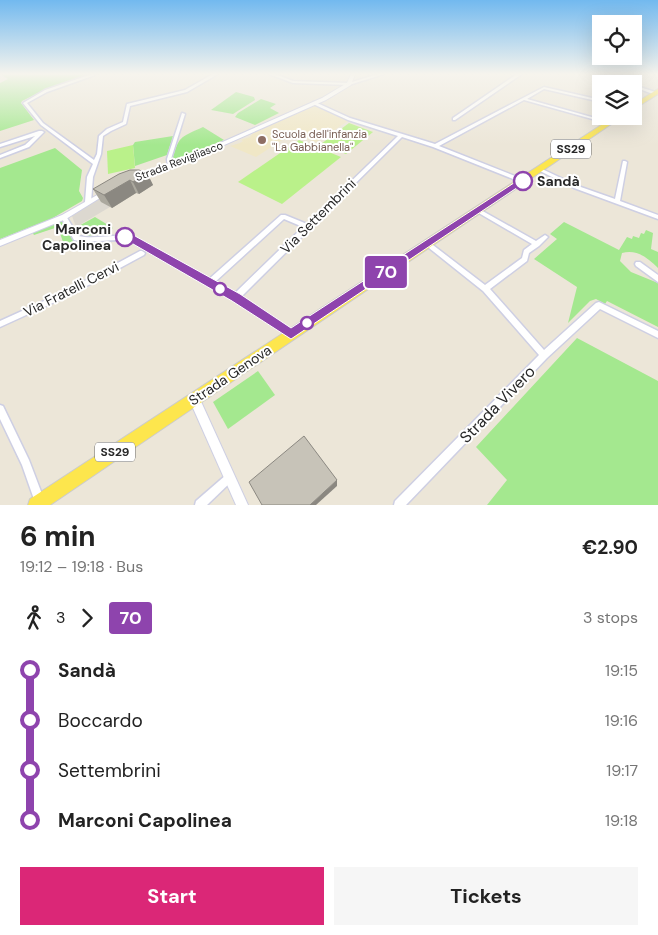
<!DOCTYPE html>
<meta charset="utf-8">
<style>
body{margin:0;font-family:"DM Sans",sans-serif;background:#f6f6f6;color:#222;height:100vh;display:flex;flex-direction:column;font-size:19px;white-space:nowrap}
*{box-sizing:border-box;margin:0}
p{font-size:16px;color:#767676}
.icon{flex:none;width:28px;height:28px;fill:none;stroke:currentColor;stroke-width:2;stroke-linecap:round;stroke-linejoin:round}
.map{position:relative;height:505px;overflow:hidden}
.sheet{display:flex;flex-direction:column;background:#fff;flex:1}
.sheet>*{flex:none}
.badge{padding:0 10px;border-radius:4px;font-size:18px;line-height:32px}
.controls{position:absolute;left:592px;top:15px;display:grid;gap:10px}
.controls a{display:grid;place-items:center;width:50px;height:50px;border-radius:0px;background:#fff;box-shadow:0 5px 20px #0002;font-size:25px}
.map>.badge{position:absolute;translate:-50% -50%;box-shadow:0 0 0 2px #fff}
.legs{display:flex;align-items:center;gap:8px;height:55px;padding:0 20px;font-size:16px}
.legs p{margin-inline-start:auto}
.headline{display:flex;align-items:center;justify-content:space-between;height:85px;padding:0 20px}
h1{font-size:28px;font-weight:700;line-height:38px}
.primary-button{display:flex;gap:10px;margin-top:auto;padding:10px 20px}
.primary-button a{flex:1;height:58px;border-radius:0px;background:#db2777;color:#fff;font-size:20px;font-weight:700;line-height:58px;text-align:center}
.primary-button a+a{background:#f6f6f6;color:#222}
ul{padding:0 20px;list-style:none}
li{display:flex;align-items:center;gap:18px;height:50px;font-size:19px}
li i{display:grid;place-items:center;width:8px;height:100%;margin:0 6px;background:currentColor}
li i::after{content:'';width:12px;height:12px;margin:-6px;border:4px solid;border-radius:50%;background:#fff}
li p{margin-inline-start:auto}
li:first-child i{background:linear-gradient(#0000 50%,currentColor 0)}
li:last-child i{background:linear-gradient(currentColor 50%,#0000 0)}
.map>svg:first-child{display:block}
.education{fill:#f0e7c6}
.green{fill:#a4e88f}
.pitch{fill:#baf18a}
.plaza{fill:#dcd8d0}
.lines{fill:none;stroke-linecap:round;stroke-linejoin:round}
.minor-casing{stroke:#cecfe3;stroke-width:3}
.tertiary-casing{stroke:#cecfe3;stroke-width:2}
.primary-casing{stroke:#cbcbcb;stroke-width:2}
.minor{fill:#fff;fill-rule:evenodd}
.tertiary{fill:#fff;fill-rule:evenodd}
.primary{fill:#fde64d;fill-rule:evenodd}
.wall{fill:#aba89e}
.shaded-wall{fill:#8b8881}
.building{fill:#c7c3b8;stroke:#8b8881}
.line-1{fill:#8e44ad;stroke:#fff}
.education-dot{fill:#8d6e63;stroke:#fff;stroke-width:2}
.stop-1-dot{fill:#fff;stroke:#8e44ad;stroke-width:2.5}
.labels{text-anchor:middle;stroke-width:4;stroke-linejoin:round;paint-order:stroke}
.far-education-label{font-size:11px;fill:#785e54;stroke:#fff;text-anchor:start}
.far-street-label{font-size:11px;fill:#282828;stroke:#fff}
.shield{fill:#fff;stroke:#686868;stroke-width:1}
.shield-label{font-size:12px;font-weight:bold;fill:#282828}
.stop-label{font-size:14px;font-weight:bold;fill:#282828;stroke:#fff;text-anchor:start}
.street-label{font-size:14px;fill:#282828;stroke:#fff}
.near-street-label{font-size:16px;fill:#282828;stroke:#fff}
</style>
<div class="map">
<svg width="658" height="505" viewBox="0 0 658 505">
<rect width="100%" height="100%" fill="#ece6d8"/>
<path class="education" d="M313,105L348,121L316,142L293,133L256,157L230,146L240,143L243,141L241,140L250,137L253,133L278,120Z"/>
<g class="green">
<path d="M0,74H86L83,79L46,89L22,101L21,103L34,120L0,131V83L8,79Z"/>
<path d="M236,92L254,97L255,100L233,114L211,110Z"/>
<path d="M261,99L276,104L270,108L279,113L255,125L235,117L238,113Z"/>
<path d="M203,127L224,140L172,161C179,136 179,138 203,127Z"/>
<path d="M173,136L167,155L135,166L133,145L135,142Z"/>
<path d="M55,148L82,170L79,191L83,198L82,201L51,219L0,239V168Z"/>
<path d="M95,217L113,228L103,234L86,236L75,228Z"/>
<path d="M61,220L75,241L85,242L82,248L64,245L58,227L34,235L32,232Z"/>
<path d="M564,222L619,250L627,237L632,239L633,236L639,238L641,233L644,234L646,230L653,233L651,249L658,252V268C648,258 637,249 622,253L620,261L631,272L658,283V327L607,301L605,304L596,299L590,301L568,323L577,287L534,259L557,239L550,234Z"/>
<path d="M577,338L658,381V505H487L507,480L476,447Z"/>
<path d="M258,371L275,395L228,429L213,402Z"/>
</g>
<g class="pitch">
<path d="M349,123L373,132L346,154L321,144Z"/>
<path d="M299,140L341,157L282,204L238,182Z"/>
<path d="M133,145L135,168L108,174L107,151Z"/>
</g>
<path class="plaza" d="M100,198L110,207L76,227L72,216Z"/>
<g class="lines">
<g class="minor-casing">
<g id="minor">
<path d="M92,74L95,75L47,92L27,103L43,123L94,160L97,154L99,136L107,129L123,122L127,104L185,90L213,74H218L187,92L130,106L126,124L111,131L103,136L101,154L93,177L91,202L88,204L85,202L87,177L93,164L41,125L23,103L45,90Z"/>
<path d="M269,74H275L293,81L349,83L378,74H384L349,85L293,83Z"/>
<path d="M517,74H522L455,120H453V118Z"/>
<path d="M595,74H601L628,84H622Z"/>
<path d="M634,85L655,92L656,93L653,94L634,87Z"/>
<path d="M544,87L601,100V102L544,89L527,99L613,123L610,124L524,100L439,146L525,180V182L523,183L433,147L402,137L241,297L294,332L295,334L294,336L291,337L234,299L207,285L206,284L130,241C111,238 93,244 74,240L61,217L64,215L66,216L78,236C96,240 115,233 133,237L209,279L281,215H285L307,224L398,136L348,120L313,104V102H315L350,118L435,144ZM284,219L303,227L235,293L215,282Z"/>
<path d="M182,113L185,114L171,159L172,166L170,167L168,166L167,159Z"/>
<path d="M39,131H42L44,132L29,147L0,158V155L25,145L35,136L0,147V144Z"/>
<path d="M623,161H625L627,162L620,201L658,215V219L574,188L538,170V169H542L578,186L615,199Z"/>
<path d="M479,209L536,241L545,235L548,237L539,246L529,253L527,261L490,289L544,350L596,303L599,302L658,331V338L600,309L547,358L406,505H394L395,501L539,355L483,291L424,244L425,242H429L485,285L522,258L524,250L532,244L477,212L476,211Z"/>
<path d="M140,251H142L145,253L144,255L70,295L0,327V321L66,291Z"/>
<path d="M636,262H640L658,275V282L636,266L635,264Z"/>
<path d="M0,405L3,406L29,460L45,502L44,505H36L22,465L0,419Z"/>
<path d="M229,473L232,475L234,478L232,481L207,505H195L196,501L226,475Z"/>
</g>
</g>
<g class="tertiary-casing">
<g id="tertiary">
<path d="M351,74H355L351,85L326,100L179,165L141,178H137L136,177L175,163L322,98L347,83Z"/>
<path d="M106,190L109,192L108,193L66,219L0,246V240L62,215Z"/>
<path d="M194,394L198,395L248,505H236L189,399L190,395Z"/>
</g>
</g>
<g class="primary-casing">
<g id="primary">
<path d="M658,89V94L634,109V104Z"/>
<path d="M615,116H623L50,505H28L30,499Z"/>
</g>
</g>
<use href="#minor" class="minor"/>
<use href="#tertiary" class="tertiary"/>
<use href="#primary" class="primary"/>
</g>
<path class="wall" d="M147,173L153,185L139,194L136,193L112,208L101,202L93,189Z"/>
<g class="shaded-wall">
<path d="M147,173L153,185L139,194L133,182Z"/>
<path d="M130,180L136,193L112,208L104,195Z"/>
<path d="M337,480V486L316,505H310Z"/>
</g>
<g class="building">
<path d="M130,170H139L147,173L133,182L130,180L104,195L93,189L119,174Z"/>
<path d="M304,436L337,480L310,505H262L249,482Z"/>
</g>
<linearGradient id="sky" x2="0" y2="1"><stop stop-color="#72b9ef"/><stop offset="0.51" stop-color="#f6f4ed"/><stop offset="1" stop-color="#f6f4ed" stop-opacity="0"/></linearGradient>
<rect width="658" height="145" fill="url(#sky)"/>
<path class="line-1" d="M520,179L527,181L291,339L232,301L121,237L125,234L135,236L240,294L291,328Z"/>
<circle class="education-dot" cx="262" cy="140" r="5"/>
<g class="stop-1-dot">
<circle cx="523" cy="181" r="9"/>
<circle cx="125" cy="237" r="9"/>
<circle cx="220" cy="289" r="6"/>
<circle cx="307" cy="323" r="6"/>
</g>
<g class="labels">
<g class="far-education-label">
<text x="272" y="138">Scuola dell'infanzia<tspan x="272" dy="13">"La Gabbianella"</tspan></text>
</g>
<g class="far-street-label">
<text transform="translate(179 161) rotate(-21)" y="4">Strada Revigliasco</text>
</g>
<g class="shield">
<rect x="551" y="139.5" width="40" height="19" rx="4"/>
<rect x="95" y="442.5" width="40" height="19" rx="4"/>
</g>
<g class="shield-label">
<text x="571" y="153">SS29</text>
<text x="115" y="456">SS29</text>
</g>
<g class="stop-label">
<text x="537" y="186">Sandà</text>
<text x="111" y="234" text-anchor="end">Marconi<tspan x="111" dy="16">Capolinea</tspan></text>
</g>
<g class="street-label">
<text transform="translate(318 216) rotate(-45)" y="5">Via Settembrini</text>
<text transform="translate(71 289) rotate(-27)" y="5">Via Fratelli Cervi</text>
<text transform="translate(230 375) rotate(-34)" y="5">Strada Genova</text>
</g>
<g class="near-street-label">
<text transform="translate(497 404) rotate(-46)" y="6">Strada Vivero</text>
</g>
</g>
</svg>
<div class="controls">
<a><svg class="icon" aria-label="locate" viewBox="0 0 24 24"><circle cx="12" cy="12" r="6"/><path d="M12 2v4M12 18v4M2 12h4M18 12h4"/></svg></a>
<a><svg class="icon" aria-label="layers" viewBox="0 0 24 24"><path d="M12 4l9 5-9 5-9-5zM3 14l9 5 9-5"/></svg></a>
</div>
<b class="badge" style="left:386px;top:272px;background:#8e44ad;color:#fff">70</b>
</div>
<section class="sheet">
<div class="headline"><div><h1>6 min</h1><p>19:12 – 19:18 · Bus</p></div><b>€2.90</b></div>
<div class="legs"><svg class="icon" aria-label="walk" viewBox="0 0 24 24"><circle cx="13" cy="4" r="2"/><path d="M13 8l-2 6 4 7M11 14l-3 7M7 12l3-4h3l4 4"/></svg>3<svg class="icon" aria-label="forward" viewBox="0 0 24 24"><path d="M9 5l7 7-7 7"/></svg><b class="badge" style="background:#8e44ad;color:#fff">70</b><p>3 stops</p></div>
<ul>
<li><i style="color:#8e44ad"></i><b>Sandà</b><p>19:15</p></li>
<li><i style="color:#8e44ad"></i><span>Boccardo</span><p>19:16</p></li>
<li><i style="color:#8e44ad"></i><span>Settembrini</span><p>19:17</p></li>
<li><i style="color:#8e44ad"></i><b>Marconi Capolinea</b><p>19:18</p></li>
</ul>
<div class="primary-button"><a>Start</a><a>Tickets</a></div>
</section>
